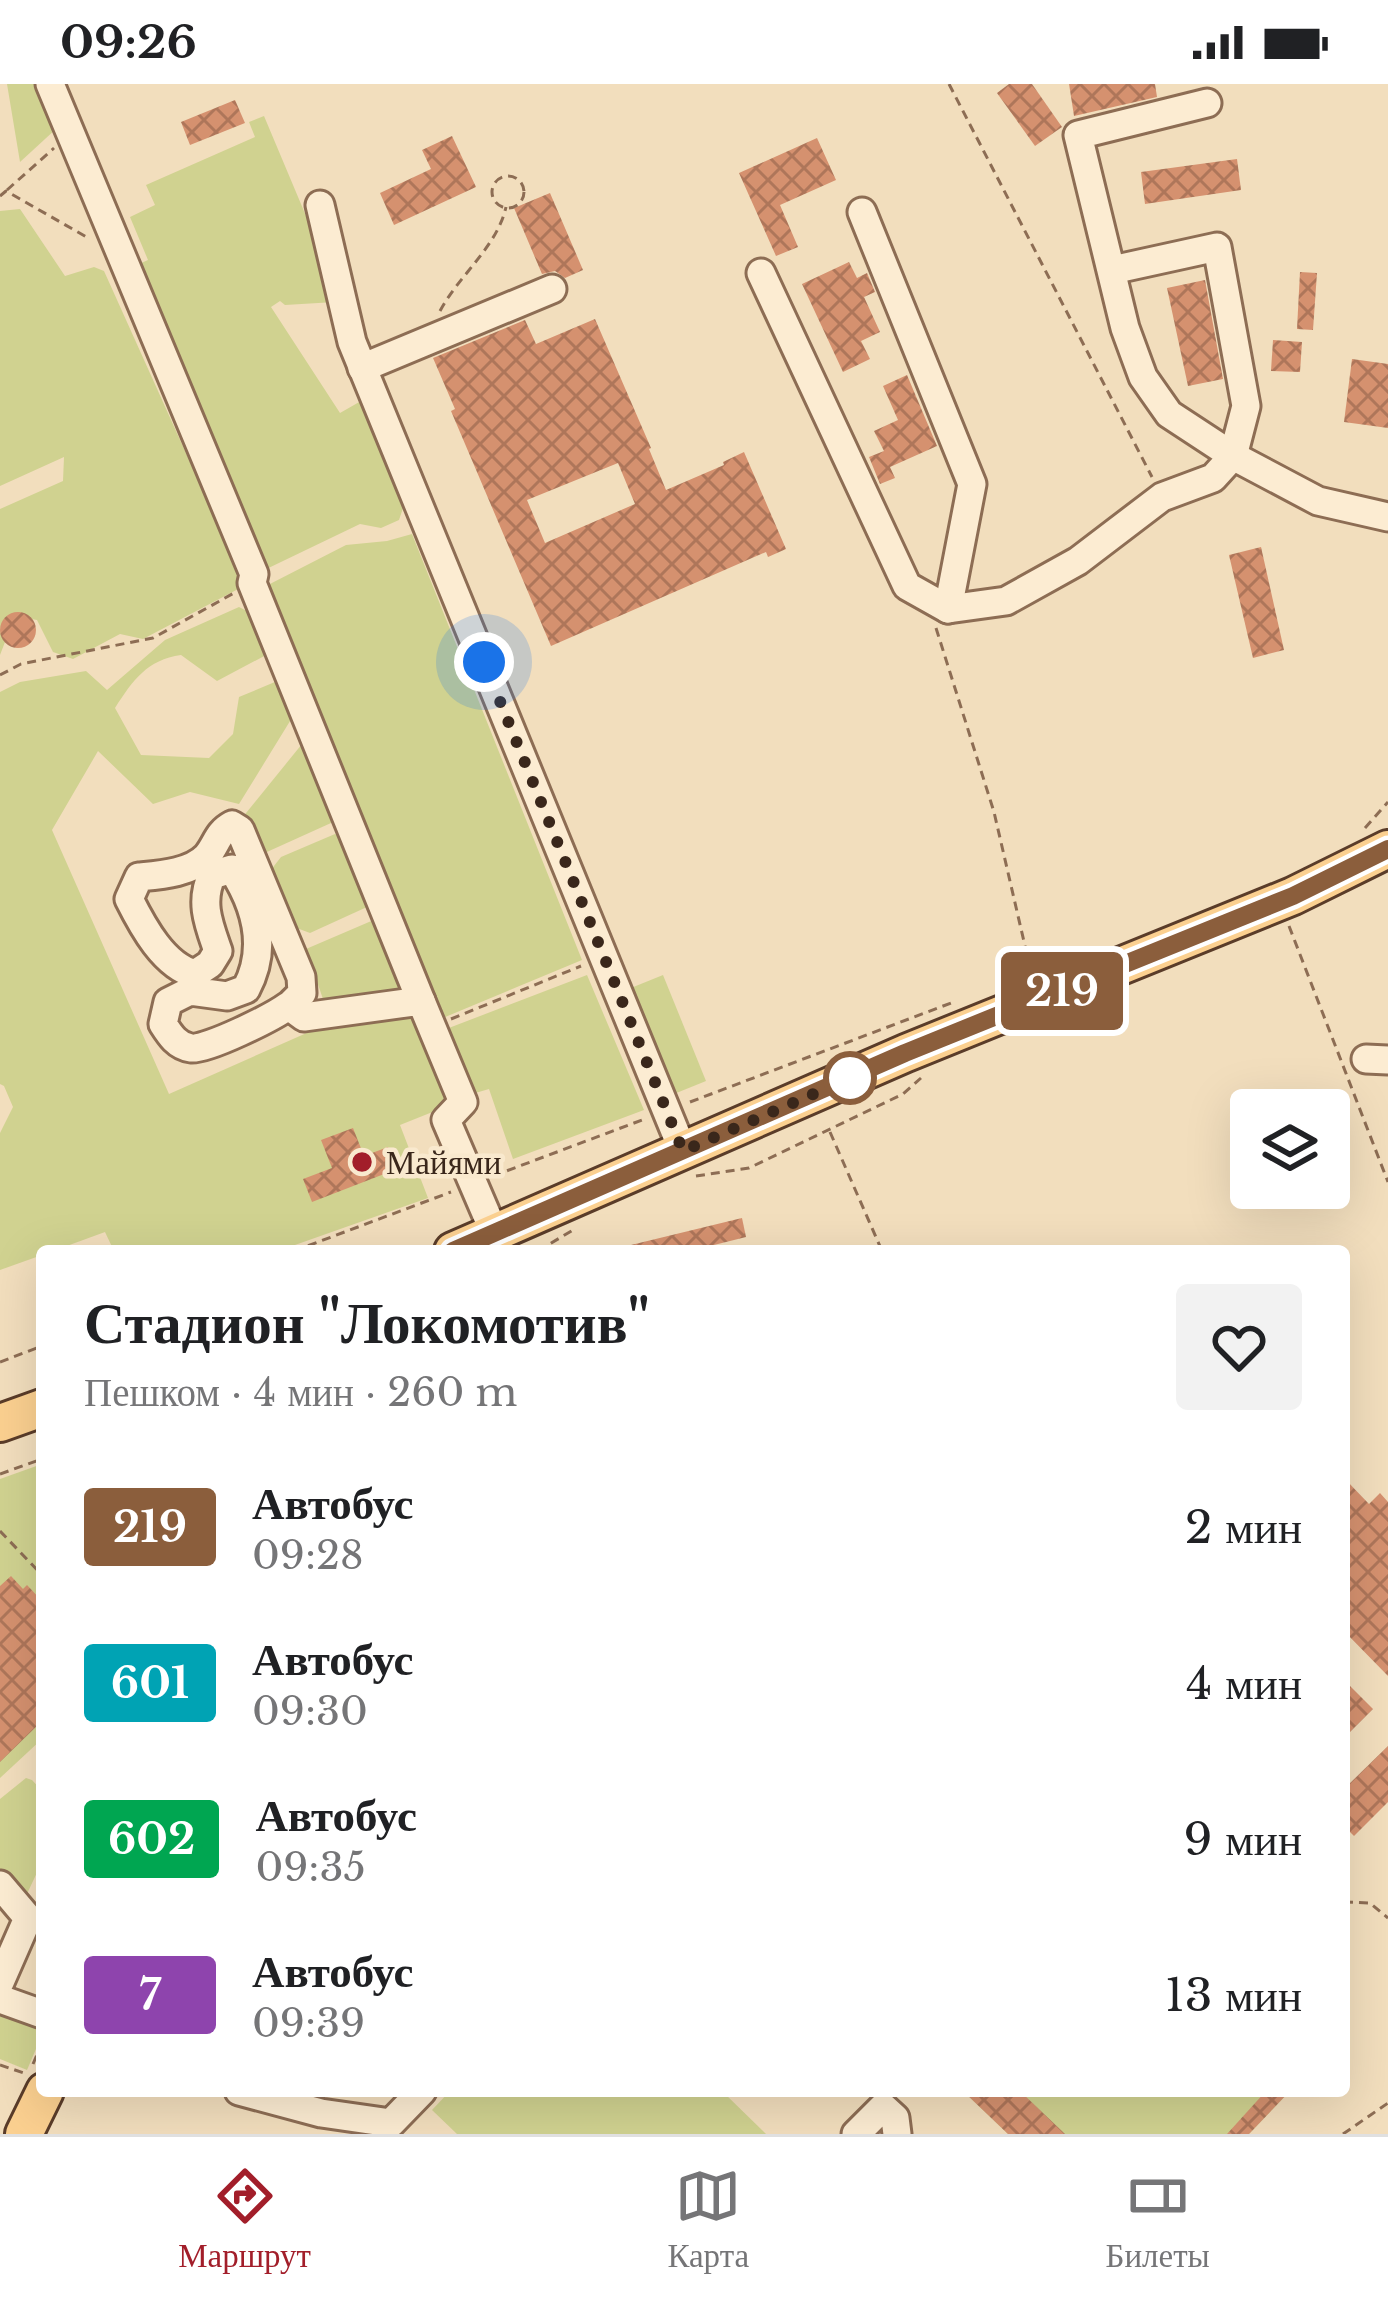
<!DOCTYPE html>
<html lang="ru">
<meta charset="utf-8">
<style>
body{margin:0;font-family:"Libre Baskerville",serif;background:#f2f2f2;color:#202124;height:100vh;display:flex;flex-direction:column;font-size:45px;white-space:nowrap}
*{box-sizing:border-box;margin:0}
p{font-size:39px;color:#757577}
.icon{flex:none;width:66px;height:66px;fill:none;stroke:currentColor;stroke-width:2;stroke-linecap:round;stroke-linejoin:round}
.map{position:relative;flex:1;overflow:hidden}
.details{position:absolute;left:36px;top:1161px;width:1314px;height:852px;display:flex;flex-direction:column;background:#fff;border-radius:12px;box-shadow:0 12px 48px #0002}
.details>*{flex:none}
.badge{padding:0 24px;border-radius:9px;font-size:42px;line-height:78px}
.buttons{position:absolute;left:1230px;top:1005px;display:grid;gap:24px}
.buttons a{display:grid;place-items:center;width:120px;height:120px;border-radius:12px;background:#fff;box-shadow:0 12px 48px #0002;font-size:60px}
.you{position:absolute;width:60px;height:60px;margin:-30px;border:9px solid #fff;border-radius:50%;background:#1a73e8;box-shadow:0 0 0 18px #1a73e833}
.map>.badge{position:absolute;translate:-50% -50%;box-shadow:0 0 0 6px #fff}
.round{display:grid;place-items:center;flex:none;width:126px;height:126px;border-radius:12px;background:#f2f2f2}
.head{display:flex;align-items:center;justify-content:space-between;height:204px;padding:0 48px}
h1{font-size:57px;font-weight:800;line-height:90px}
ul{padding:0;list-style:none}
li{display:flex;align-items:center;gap:36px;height:156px;padding:0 48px}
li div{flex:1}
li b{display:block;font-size:45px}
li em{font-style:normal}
li .badge{min-width:132px;font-weight:700;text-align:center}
.status{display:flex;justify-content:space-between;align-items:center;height:84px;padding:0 60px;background:#fff;direction:ltr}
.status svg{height:33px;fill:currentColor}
.tab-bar{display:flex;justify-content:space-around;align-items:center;height:168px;border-top:3px solid #e0e0e0;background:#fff;font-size:33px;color:#757577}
.tab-bar a{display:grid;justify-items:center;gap:6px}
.tab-bar .selected{color:#a21e2a}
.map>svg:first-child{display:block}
.grass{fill:#d0d290}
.building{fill:url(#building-cross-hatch);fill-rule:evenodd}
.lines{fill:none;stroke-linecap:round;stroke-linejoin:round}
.minor-casing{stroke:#8d6d54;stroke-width:33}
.major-casing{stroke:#5a3c29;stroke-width:42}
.path{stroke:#8d6d54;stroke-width:3;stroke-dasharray:9 6;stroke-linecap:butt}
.minor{stroke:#fcecd2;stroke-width:27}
.major{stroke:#fbd090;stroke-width:36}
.line-casing{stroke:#fff;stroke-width:27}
.line{stroke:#8b5e3c;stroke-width:18}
.walk{stroke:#3a271b;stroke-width:12;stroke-dasharray:0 21.6}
.stop-dot{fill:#fff;stroke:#8b5e3c;stroke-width:6}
.poi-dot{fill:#a21e2a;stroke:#f9e9ce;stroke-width:4.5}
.labels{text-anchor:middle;stroke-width:9;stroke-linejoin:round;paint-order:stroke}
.poi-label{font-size:33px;fill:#3a271b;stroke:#f9e9ce;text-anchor:start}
</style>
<div class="status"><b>09:26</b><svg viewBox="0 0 49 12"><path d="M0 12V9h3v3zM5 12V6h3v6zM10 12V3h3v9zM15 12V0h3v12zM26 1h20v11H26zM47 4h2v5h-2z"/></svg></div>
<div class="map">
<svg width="1388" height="2050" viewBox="0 0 1388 2050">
<defs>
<pattern id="building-cross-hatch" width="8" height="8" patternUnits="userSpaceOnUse" patternTransform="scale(3)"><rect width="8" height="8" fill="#d5916f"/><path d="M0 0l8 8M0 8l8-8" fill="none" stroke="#ae765a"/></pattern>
</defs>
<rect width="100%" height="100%" fill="#f2debd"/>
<g class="grass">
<path d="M7,0H37L57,44L20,78Z"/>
<path d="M264,32L330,189L335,218L285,221L280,217L271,223L340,329L361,317L403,424L399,436L381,444L360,440L256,490L130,184L148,176L130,133L155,121L146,101L255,53L249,38Z"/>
<path d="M20,125L65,192L94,183L104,187L244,498L242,503L143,555L120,550L73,575L53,568L37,536L15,532L0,571V425L63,397L64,373L0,402V127Z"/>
<path d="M412,450L582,876L438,936L266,502L346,461L387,457Z"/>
<path d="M239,523L266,537L268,570L217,597L181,571C147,576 133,596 115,624L141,671L209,674L233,650L239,613L282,595L295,629L239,720L190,708L153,720L98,667L52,746L169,1010L336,936L419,930L455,1019L400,1041L428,1114L278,1167H114L105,1148L53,1167H42V1171L0,1186V1049L13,1023L4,1002L0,1000V608L20,598L86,587L107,606L165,556Z"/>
<path d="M302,660L315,664L339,724L331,739L258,772L242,734Z"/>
<path d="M335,750L350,756L374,810L367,823L310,849L294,843L267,791L281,773Z"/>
<path d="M376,835L409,905L325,921L306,865Z"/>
<path d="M587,891L644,1026L513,1075L489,1005L465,1012L441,947Z"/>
<path d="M663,891L706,997L669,1012L626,906Z"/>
<path d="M42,1380V1655L0,1694V1395Z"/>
<path d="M26,1694L32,1696L42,1707V1778L25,1814L0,1802V1715Z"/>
<path d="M0,1925L42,1940V1951L27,1986L0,1975Z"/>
<path d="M450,2007H722L766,2050H457L432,2026Z"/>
<path d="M963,2007H1290L1249,2050H1008Z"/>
</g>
<g class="building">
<path d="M1009,0H1032L1062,43L1035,62L997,9Z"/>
<path d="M1069,0H1155L1157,13L1074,32Z"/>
<path d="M235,16L245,39L190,61L181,38Z"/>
<path d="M452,52L476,103L394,141L380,109L431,85L422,66Z"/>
<path d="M817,54L836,96L780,121L798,163L776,172L739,89Z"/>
<path d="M1237,75L1241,106L1145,120L1141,88Z"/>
<path d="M550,109L583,186L565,194L555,187L542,190L514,124Z"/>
<path d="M849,178L857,194L867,189L875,208L864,213L880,248L861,257L870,275L843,288L802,200Z"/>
<path d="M1300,188L1317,189L1313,246L1297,245Z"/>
<path d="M1205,196L1223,295L1188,302L1167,204Z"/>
<path d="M595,235L651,364L649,365L666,406L724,381L723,378L744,368L786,465L768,473L766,468L551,562L451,327L455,325L433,274L525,236L536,260ZM618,379L635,420L545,459L527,416Z"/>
<path d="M1273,256L1302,258L1300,288L1271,287Z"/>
<path d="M1352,275L1388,280V344L1344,338Z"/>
<path d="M907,291L937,362L890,383L895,394L880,400L869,373L884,367L874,347L898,336L883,302Z"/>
<path d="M1261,463L1284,566L1253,574L1229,471Z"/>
<circle cx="18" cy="546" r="18"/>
<path d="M353,1044L364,1072L388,1063L397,1085L312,1118L303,1095L332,1084L321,1056Z"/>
<path d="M742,1134L746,1153L690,1167H631V1161Z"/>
<path d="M1344,1394L1369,1420L1380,1409L1388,1418V1592L1344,1547Z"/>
<path d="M11,1492L23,1505L27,1501L42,1517V1637L0,1678V1502Z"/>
<path d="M1344,1596L1373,1625L1344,1654Z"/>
<path d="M1388,1662V1718L1354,1752L1344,1742V1705Z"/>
<path d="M963,2007H1020L1065,2050H1008Z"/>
<path d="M1266,2007H1290L1249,2050H1227Z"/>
</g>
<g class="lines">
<g class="minor-casing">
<g id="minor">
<path d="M50,0L254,490L252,499L421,917"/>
<path d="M1207,19L1078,51L1125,244L1143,293L1169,330L1233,372L1318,417L1388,433"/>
<path d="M320,121L352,258L683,1067"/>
<path d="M862,128L972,400L948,525"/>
<path d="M761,189L907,502L948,525L1006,517L1078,477L1162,413L1213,394L1233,372L1246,322L1217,163L1112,186"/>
<path d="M362,284L552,205"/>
<path d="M232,741L240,746L301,893L302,909C301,910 290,921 288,922C273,933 207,966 191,964C177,962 170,951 163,940L168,918L190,907L227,912L246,905C268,864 256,822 232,785L212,791C199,818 209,841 218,867L210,880L195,890C164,882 143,843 129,815L139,793C160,791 191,789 207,772C217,760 217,749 232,741Z"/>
<path d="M289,922L304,933L421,917L463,1018L446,1036L494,1148"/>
<path d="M1366,975L1388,976"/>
<path d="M0,1801L28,1834L0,1898"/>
<path d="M0,1915L42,1930"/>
<path d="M239,2007L321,2029L391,2039L422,2007"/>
<path d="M856,2050L883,2023L895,2034L897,2050"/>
</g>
</g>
<g class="major-casing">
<g id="major">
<path d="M453,1167L906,969L1293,812L1388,765"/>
<path d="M0,1339L42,1324"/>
<path d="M24,2050L45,2007"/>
</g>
</g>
<g class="path">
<path d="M949,0L1152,393"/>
<circle cx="508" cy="108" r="16"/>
<path d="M7,106L54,64"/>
<path d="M0,112L6,107L90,155"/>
<path d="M440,227C459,191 497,163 506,123"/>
<path d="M936,544L994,728L1031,888"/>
<path d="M0,591L21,580L153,554L234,509"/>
<path d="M1365,744L1388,718"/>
<path d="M1289,842L1388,1098"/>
<path d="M451,935L581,882"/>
<path d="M690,1018L951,919"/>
<path d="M830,1048L882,1167"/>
<path d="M493,1092L642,1036"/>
<path d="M696,1092L749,1084L903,1010L921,994"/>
<path d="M294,1167L451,1108"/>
<path d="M538,1167L573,1146"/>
<path d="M0,1278L42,1262"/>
<path d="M0,1390L42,1375"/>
<path d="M0,1447L42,1491"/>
<path d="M1344,1818L1370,1819L1388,1834"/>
<path d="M33,1980L42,1959"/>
<path d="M0,1981L27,1990"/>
<path d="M1343,2050L1388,2019"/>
</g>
<use href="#minor" class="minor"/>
<use href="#major" class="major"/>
</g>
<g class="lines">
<g class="line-casing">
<path id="line" d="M453,1167L905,969L1293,812L1388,765"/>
</g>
<use href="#line" class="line"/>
<path class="walk" d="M484,578L683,1067L850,994"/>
</g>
<circle class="stop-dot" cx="850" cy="994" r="24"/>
<circle class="poi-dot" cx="362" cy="1078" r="12"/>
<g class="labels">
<g class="poi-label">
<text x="386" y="1090">Майями</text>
</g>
</g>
</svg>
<div class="buttons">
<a><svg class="icon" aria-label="layers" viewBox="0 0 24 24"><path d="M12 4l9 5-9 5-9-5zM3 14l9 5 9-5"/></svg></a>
</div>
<div class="you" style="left:484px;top:578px"></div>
<b class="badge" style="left:1062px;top:907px;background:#8b5e3c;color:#fff">219</b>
<section class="details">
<div class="head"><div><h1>Стадион &quot;Локомотив&quot;</h1><p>Пешком · 4 мин · 260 m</p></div><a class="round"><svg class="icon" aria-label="heart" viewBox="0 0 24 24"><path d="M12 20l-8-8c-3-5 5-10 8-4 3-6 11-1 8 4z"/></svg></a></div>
<ul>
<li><span class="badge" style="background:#8b5e3c;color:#fff">219</span><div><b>Автобус</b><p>09:28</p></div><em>2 мин</em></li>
<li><span class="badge" style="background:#00a3b4;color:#fff">601</span><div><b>Автобус</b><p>09:30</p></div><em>4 мин</em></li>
<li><span class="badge" style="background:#00a651;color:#fff">602</span><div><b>Автобус</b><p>09:35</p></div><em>9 мин</em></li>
<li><span class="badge" style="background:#8e44ad;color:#fff">7</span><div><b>Автобус</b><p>09:39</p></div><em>13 мин</em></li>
</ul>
</section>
</div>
<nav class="tab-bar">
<a class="selected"><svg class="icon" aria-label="directions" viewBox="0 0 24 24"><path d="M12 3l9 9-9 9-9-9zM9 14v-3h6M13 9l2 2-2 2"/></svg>Маршрут</a>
<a><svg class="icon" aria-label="map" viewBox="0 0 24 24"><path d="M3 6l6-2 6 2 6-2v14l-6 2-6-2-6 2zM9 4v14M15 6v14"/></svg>Карта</a>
<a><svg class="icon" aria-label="tickets" viewBox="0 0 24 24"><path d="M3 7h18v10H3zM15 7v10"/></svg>Билеты</a>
</nav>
